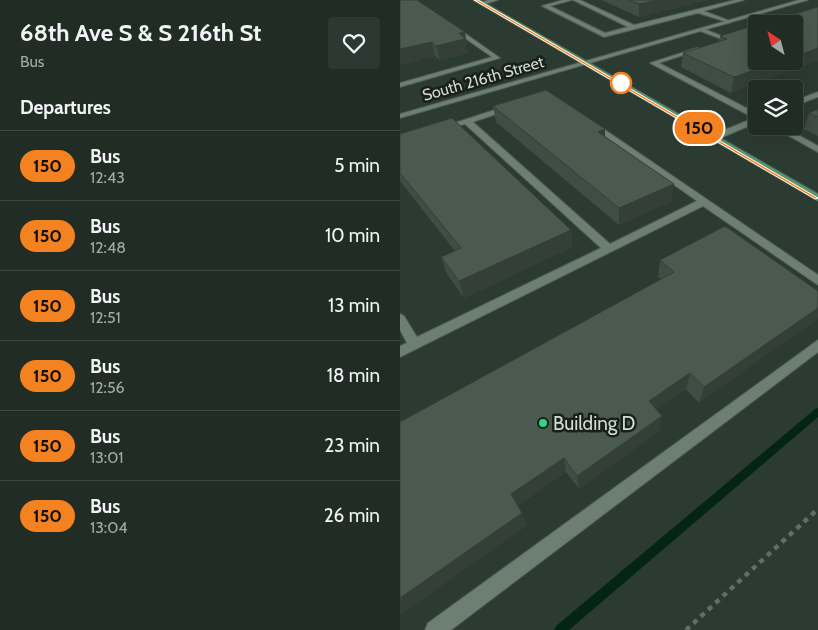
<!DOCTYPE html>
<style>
body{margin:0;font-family:Cabin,sans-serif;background:#2d3832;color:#f1f3f6;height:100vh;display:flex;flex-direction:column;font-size:19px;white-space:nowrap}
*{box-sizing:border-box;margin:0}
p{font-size:16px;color:#a2a7a7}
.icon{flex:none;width:28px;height:28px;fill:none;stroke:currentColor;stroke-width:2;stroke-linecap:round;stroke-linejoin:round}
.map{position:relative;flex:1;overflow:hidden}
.drawer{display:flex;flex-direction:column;background:#212c25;width:400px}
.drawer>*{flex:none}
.badge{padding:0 10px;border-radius:16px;font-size:18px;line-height:32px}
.needle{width:32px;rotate:324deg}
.controls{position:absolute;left:348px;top:15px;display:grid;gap:10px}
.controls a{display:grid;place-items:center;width:55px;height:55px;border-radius:5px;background:#212c25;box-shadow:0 5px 20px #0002,0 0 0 1px #3e4842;font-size:25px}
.map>.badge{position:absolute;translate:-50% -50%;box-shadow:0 0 0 2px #fff}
h2{padding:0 20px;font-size:19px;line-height:45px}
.round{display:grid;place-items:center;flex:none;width:52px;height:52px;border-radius:5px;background:#2d3832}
.summary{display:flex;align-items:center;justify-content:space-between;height:85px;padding:0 20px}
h1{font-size:24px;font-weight:700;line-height:38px}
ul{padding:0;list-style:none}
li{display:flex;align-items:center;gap:15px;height:70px;padding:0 20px;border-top:1px solid #3e4842}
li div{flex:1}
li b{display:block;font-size:19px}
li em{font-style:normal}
li .badge{min-width:55px;font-weight:700;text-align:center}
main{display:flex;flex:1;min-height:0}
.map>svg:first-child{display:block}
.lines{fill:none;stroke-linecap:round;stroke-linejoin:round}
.stream{fill:#052514;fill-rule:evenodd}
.service-casing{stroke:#4c5951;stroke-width:2}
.minor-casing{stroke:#4c5951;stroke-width:2}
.primary-casing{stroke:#4c5951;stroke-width:2}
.path{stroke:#616e65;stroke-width:4.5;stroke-dasharray:5 5;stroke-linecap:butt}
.service{fill:#6d7e72;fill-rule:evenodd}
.minor{fill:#6d7e72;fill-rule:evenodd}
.primary{fill:#579570;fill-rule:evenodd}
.wall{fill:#404d44}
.shaded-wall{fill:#343f37}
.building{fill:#4a5a4f;stroke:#343f37}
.line{fill:#f58220;stroke:#fff}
.stop-dot{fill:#fff;stroke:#f58220;stroke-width:2.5}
.poi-dot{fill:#2dd884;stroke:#19201b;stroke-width:2}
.labels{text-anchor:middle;stroke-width:5;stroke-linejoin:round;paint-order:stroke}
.far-street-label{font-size:16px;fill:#d1dad4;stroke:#19201b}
.poi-label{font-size:19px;fill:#d1dad4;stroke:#19201b;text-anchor:start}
</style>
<main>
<section class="drawer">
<div class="summary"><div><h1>68th Ave S &amp; S 216th St</h1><p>Bus</p></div><a class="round"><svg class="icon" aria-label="heart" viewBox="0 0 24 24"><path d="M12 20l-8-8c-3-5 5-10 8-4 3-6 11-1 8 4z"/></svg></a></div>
<h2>Departures</h2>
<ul>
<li><span class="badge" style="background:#f58220;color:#111">150</span><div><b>Bus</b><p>12:43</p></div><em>5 min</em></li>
<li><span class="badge" style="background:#f58220;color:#111">150</span><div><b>Bus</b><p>12:48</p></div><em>10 min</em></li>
<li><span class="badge" style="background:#f58220;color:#111">150</span><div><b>Bus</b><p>12:51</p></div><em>13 min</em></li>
<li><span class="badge" style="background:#f58220;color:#111">150</span><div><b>Bus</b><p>12:56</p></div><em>18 min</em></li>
<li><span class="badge" style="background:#f58220;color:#111">150</span><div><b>Bus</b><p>13:01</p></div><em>23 min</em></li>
<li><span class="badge" style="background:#f58220;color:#111">150</span><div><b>Bus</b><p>13:04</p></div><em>26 min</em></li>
</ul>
</section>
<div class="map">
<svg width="418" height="630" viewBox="0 0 418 630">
<rect width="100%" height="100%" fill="#2c3b31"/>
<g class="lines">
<path class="stream" d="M418,408V417L169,630H154L156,626L415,409Z"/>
<g class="service-casing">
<g id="service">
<path d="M88,0H98L82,5L79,3Z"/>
<path d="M163,0H172L150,6L205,33L228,27L173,0H180L234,25L335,0H344L304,11L330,21V23L298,13L204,37L142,6Z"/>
<path d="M49,25H53L100,58L0,87V83L92,57L49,27Z"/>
<path d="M300,29H304L332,40L327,41L300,31Z"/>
<path d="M297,48L302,49L259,63L356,113V123L318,139H312V135L354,118L250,63Z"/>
<path d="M418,92V97L394,106V101Z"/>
<path d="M107,106L114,108L73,122L210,244L297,201L189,125L188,123L192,121L418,275V285L303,206L0,357V346L7,343L0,330V314L4,316L17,337L201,248L65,124L43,130L39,128Z"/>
<path d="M371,126H382L418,146V152Z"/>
<path d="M418,340V352L51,630H25L28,623Z"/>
</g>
</g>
<g class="minor-casing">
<path id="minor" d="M399,0H408L0,118V114Z"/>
</g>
<g class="primary-casing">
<path id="primary" d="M73,0H80L418,194V201Z"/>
</g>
<path class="path" d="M286,630L418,509"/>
<use href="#service" class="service"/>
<use href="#minor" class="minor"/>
<use href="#primary" class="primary"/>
</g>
<g class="wall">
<path d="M0,0L67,45L66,46L68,53L40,60L35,56L0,65Z"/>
<path d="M201,0H308L239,17Z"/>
<path d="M356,25L331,93L281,67L283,53L319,42L320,36Z"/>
<path d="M93,106L205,129V136L272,201L219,225L96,122Z"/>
<path d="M418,109V136L404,129L409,113Z"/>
<path d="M0,134L171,230L172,247L64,298L47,274L41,257L55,251L0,181Z"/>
<path d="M260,260L418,291L299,403L286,389L256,409L259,431L179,489L166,472L118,505L122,513L127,525L0,615L261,279L258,277Z"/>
</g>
<g class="shaded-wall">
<path d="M258,0H308L239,17V4Z"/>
<path d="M65,32L67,45L66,46L68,53L40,60L36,46L59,33Z"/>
<path d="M32,42L35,56L0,65V49Z"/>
<path d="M418,48V61L331,93L334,77L381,61H394V57Z"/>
<path d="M205,129V146L198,132Z"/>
<path d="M274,184L272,201L219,225V208Z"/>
<path d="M171,230L172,247L64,298L59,281Z"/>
<path d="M418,308V319L299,403L304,387Z"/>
<path d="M290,373L286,389L247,416L249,401Z"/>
<path d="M262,416L259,431L179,489L177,476Z"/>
<path d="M164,458L166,472L116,506L111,494Z"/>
<path d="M122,513L127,525L0,615V598Z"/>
</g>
<g class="building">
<path d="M0,0H17L65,32L59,33L65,39L36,46L32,42L0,49Z"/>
<path d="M229,0H258L239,4Z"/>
<path d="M418,7V48L394,57V24H362Z"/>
<path d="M356,25V61H381L334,77L283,53L327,39L320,36Z"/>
<path d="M146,90L205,129L198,132L274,184L219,208L93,106Z"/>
<path d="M418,109V117L409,113Z"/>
<path d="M52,118L171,230L59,281L41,257L61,248L0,173V134Z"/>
<path d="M325,226L418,291V308L304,387L290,373L249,401L262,416L177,476L164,458L111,494L122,513L0,598V422L274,272L260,260Z"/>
</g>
<path class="line" d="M74,0H78L418,198L415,199Z"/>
<circle class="stop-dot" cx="221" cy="83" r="10"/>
<circle class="poi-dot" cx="143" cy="423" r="5"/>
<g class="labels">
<g class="far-street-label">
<text transform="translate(83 78) rotate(-16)" y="6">South 216th Street</text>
</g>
<g class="poi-label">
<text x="153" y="430">Building D</text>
</g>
</g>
</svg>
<div class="controls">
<a><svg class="needle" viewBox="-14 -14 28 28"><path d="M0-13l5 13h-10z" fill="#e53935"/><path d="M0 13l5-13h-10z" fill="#a2a7a7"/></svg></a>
<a><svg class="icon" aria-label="layers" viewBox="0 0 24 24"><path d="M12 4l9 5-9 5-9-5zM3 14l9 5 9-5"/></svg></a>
</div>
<b class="badge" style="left:299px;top:128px;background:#f58220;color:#111">150</b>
</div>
</main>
